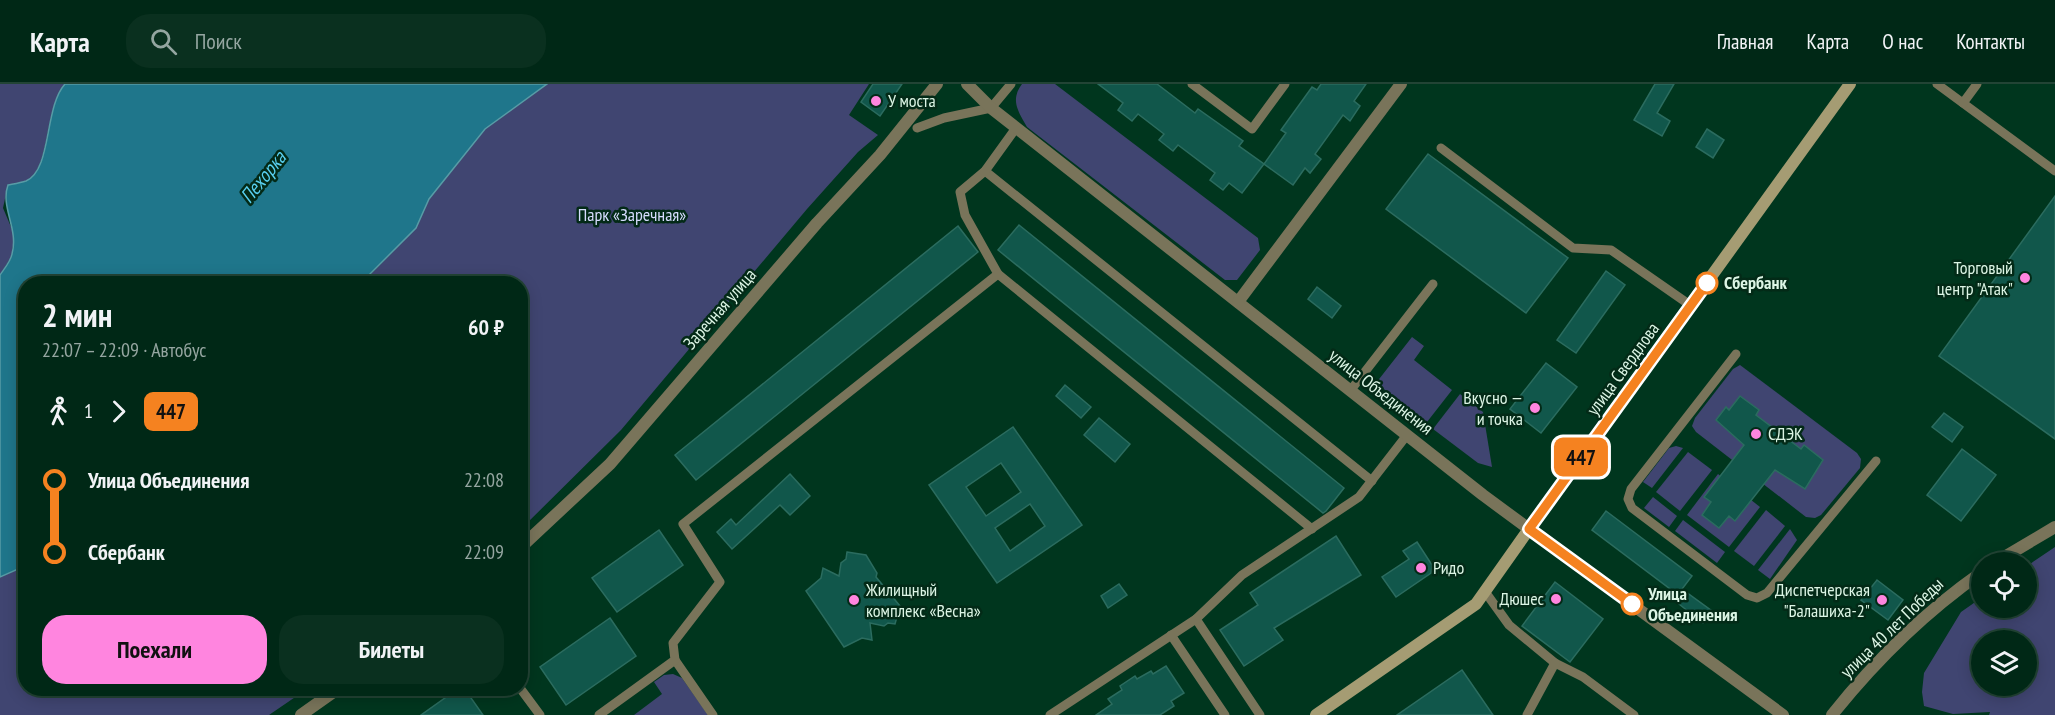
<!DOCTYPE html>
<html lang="ru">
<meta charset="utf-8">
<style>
body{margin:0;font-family:"PT Sans Narrow",sans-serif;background:#0a301f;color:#f1f3f6;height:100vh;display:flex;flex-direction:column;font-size:22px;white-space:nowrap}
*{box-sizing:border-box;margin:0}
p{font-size:20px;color:#95a6a1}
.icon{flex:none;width:33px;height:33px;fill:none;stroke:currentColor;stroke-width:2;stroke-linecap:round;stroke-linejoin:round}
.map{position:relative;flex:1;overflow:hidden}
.sheet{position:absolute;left:18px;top:192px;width:510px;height:420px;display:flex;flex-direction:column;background:#002816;border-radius:24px;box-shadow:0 3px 15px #0003,0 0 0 2px #224435}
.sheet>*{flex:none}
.badge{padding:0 12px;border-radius:9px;font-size:21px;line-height:39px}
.buttons{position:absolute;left:1971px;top:468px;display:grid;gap:12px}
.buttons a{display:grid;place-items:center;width:66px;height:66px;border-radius:50%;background:#002816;box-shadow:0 3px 15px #0003,0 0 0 2px #224435;font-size:30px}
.map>.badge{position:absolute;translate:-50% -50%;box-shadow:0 0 0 3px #fff}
.legs{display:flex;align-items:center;gap:9px;height:66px;padding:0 24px;font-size:20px}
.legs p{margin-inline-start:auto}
.headline{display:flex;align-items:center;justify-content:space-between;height:102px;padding:0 24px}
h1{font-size:33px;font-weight:800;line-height:45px}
.primary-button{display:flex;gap:12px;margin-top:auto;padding:12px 24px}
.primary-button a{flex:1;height:69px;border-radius:24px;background:#ff85df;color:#111;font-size:24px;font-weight:800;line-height:69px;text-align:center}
.primary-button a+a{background:#0a301f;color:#f1f3f6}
ul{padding:0 24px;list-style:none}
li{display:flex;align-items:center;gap:21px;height:72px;font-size:22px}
li i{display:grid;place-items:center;width:9px;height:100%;margin:0 8px;background:currentColor}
li i::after{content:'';width:15px;height:15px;margin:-8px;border:4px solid;border-radius:50%;background:#002816}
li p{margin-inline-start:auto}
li:first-child i{background:linear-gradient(#0000 50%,currentColor 0)}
li:last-child i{background:linear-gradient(currentColor 50%,#0000 0)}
header{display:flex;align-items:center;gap:36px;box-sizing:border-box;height:84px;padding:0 30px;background:#002816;border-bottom:2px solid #224435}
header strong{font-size:28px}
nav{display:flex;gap:33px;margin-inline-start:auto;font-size:21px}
.search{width:420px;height:54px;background:#0a301f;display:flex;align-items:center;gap:15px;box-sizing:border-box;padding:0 21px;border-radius:24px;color:#95a6a1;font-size:22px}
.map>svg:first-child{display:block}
.green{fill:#404571;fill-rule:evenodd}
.water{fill:#1f768b;stroke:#589ca6;stroke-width:1.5}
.building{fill:#11574b;stroke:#2b6c5f;stroke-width:1.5;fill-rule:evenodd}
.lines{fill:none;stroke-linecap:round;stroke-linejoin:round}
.service{stroke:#79745a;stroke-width:9}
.pedestrian{stroke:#79745a;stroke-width:12}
.minor{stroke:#79745a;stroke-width:12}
.tertiary{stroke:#79745a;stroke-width:12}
.secondary{stroke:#a59c73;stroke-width:12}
.line-1-casing{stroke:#fff;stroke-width:14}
.line-1{stroke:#f58220;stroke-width:9}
.poi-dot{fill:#ff85df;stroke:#032a17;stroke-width:2}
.stop-1-dot{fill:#fff;stroke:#f58220;stroke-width:3}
.labels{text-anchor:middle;stroke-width:5;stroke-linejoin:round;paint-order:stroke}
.poi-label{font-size:18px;fill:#dcf5e5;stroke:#032a17;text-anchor:start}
.park-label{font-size:18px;fill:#d7dcfe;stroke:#032a17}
.stop-label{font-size:18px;font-weight:bold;fill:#dcf5e5;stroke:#032a17;text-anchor:start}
.street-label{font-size:18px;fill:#dcf5e5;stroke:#032a17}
.water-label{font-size:20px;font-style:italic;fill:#58cfef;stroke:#032a17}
</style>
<header>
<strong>Карта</strong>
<div class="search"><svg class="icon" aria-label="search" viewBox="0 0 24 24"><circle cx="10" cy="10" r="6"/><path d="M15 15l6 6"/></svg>Поиск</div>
<nav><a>Главная</a><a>Карта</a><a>О нас</a><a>Контакты</a></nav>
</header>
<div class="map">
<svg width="2055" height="631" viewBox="0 0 2055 631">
<rect width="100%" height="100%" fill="#00361e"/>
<g class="green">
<path d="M0,0H65C44,23 51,86 26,97C20,99 13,100 8,101L3,124L14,150L12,172L0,191Z"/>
<path d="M547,0H869L849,31L878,51L858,68L807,125L621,346L521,445L520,200H361L416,144L429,115L485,44Z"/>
<path d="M1022,0H1055L1258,154L1260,166L1237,196H1225L1027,43C1018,27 1010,16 1022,0Z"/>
<path d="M1412,253L1424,262L1414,276L1452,306L1427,338L1376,299Z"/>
<path d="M1740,281L1857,369L1861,375L1860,384L1821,431L1815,434L1806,433L1696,348L1692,342L1695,334L1733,285Z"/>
<path d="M1460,310L1483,328L1492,383L1478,379L1433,345Z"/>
<path d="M1676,362L1683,364L1652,404L1643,398L1669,364Z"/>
<path d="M1688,368L1712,386L1680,427L1656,408Z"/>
<path d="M1718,390L1760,423L1729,463L1687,431Z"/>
<path d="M1653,413L1677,432L1669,443L1644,424Z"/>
<path d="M1766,426L1785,442L1754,482L1734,467Z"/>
<path d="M1683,436L1725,468L1717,479L1675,447Z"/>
<path d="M1790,445L1797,456L1770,495L1758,486Z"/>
<path d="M2055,463V631H1989L1990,628L1953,630L1924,622L1922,608L1924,589L1961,528L1981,514L1982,524H2026L2027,482ZM1982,556H2026V602H1982Z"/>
<path d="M25,482L26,604L307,605L269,631H0V493Z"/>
<path d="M673,590L682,594L708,631H634L662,610L654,598L664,591Z"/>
</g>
<path class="water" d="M65,0H547L485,45L429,115L416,144L361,199L26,200L25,482L0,493V191C4,185 11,177 12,170C19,145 0,123 8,101C13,100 20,99 26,97C52,86 44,23 65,0Z"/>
<g class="building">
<path d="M873,0H902L880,32L861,18Z"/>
<path d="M1098,0H1157L1195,29L1198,25L1243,57L1239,62L1264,80L1242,109L1229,99L1223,106L1210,96L1215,89L1178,61L1173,67L1159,56L1164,50L1138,30L1132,37L1118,26L1123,19Z"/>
<path d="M1321,0H1366L1354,17L1360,22L1350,37L1343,31L1315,70L1321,75L1310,89L1305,84L1293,101L1264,80L1286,49L1281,46L1312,3L1317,6Z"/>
<path d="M1655,0H1674L1657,29L1670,37L1662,52L1634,36Z"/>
<path d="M1707,45L1724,56L1713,74L1696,63Z"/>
<path d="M1428,70L1568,174L1526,229L1386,125Z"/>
<path d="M2055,112V355L1939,272Z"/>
<path d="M1019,141L1344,404L1326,427L1323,429L998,166Z"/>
<path d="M958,142L978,168L696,396L675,371Z"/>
<path d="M1606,187L1625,201L1576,269L1557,256Z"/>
<path d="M1317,203L1341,222L1332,234L1308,215Z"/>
<path d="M1546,279L1577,303L1541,349L1510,325Z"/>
<path d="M1065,301L1091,323L1081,334L1056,312Z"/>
<path d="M1740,312L1759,326L1756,331L1801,365L1804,361L1823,376L1805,405L1775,386L1735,437L1729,432L1719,444L1702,431L1711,418L1704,413L1744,361L1716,336L1726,323L1729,326Z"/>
<path d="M1944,329L1963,343L1952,358L1932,343Z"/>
<path d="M1099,334L1130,360L1115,378L1084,351Z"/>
<path d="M1013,343L1082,441L997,499L929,401ZM1001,379L1021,408L986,432L966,403ZM1030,420L1045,442L1010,467L995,444Z"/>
<path d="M1962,365L1996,391L1961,437L1927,411Z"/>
<path d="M790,390L810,412L790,431L780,421L732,465L717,448L731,435L736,441Z"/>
<path d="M1606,427L1692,492L1682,505L1712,527L1703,539L1670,513L1674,508L1592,446Z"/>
<path d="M659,446L683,481L617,528L592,494Z"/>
<path d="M1336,452L1361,491L1274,544L1283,556L1244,582L1220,546L1258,521L1250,509Z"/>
<path d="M1417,458L1432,481L1431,489L1396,513L1382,493L1409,475L1403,467Z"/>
<path d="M847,468L866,471L877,489L876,493L900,522L895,540L888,539L884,542L870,539L872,556L862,554L844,563L806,507L821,494L823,484L839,492L841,479L846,475Z"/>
<path d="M1877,496L1903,516L1888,536L1861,516Z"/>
<path d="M1555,498L1603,535L1570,578L1522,542Z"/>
<path d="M1119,500L1127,511L1108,524L1101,512Z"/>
<path d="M610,534L636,572L566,621L540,583Z"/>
<path d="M1166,582L1184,609L1171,617L1174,622L1160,631H1096L1112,620L1108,615L1122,606L1120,602L1135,592L1137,595L1151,587L1153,590Z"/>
<path d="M1462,586L1493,631H1397Z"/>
<path d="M459,604H464L483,631H421Z"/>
</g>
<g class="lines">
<g class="service">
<path d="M1192,0L1252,45L1285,0"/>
<path d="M1937,0L2055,87"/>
<path d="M1963,19L1977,0"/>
<path d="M917,44L944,34L991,24L1011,0"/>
<path d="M1441,64L1573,164L1611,166L1690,221"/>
<path d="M985,87L1372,397"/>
<path d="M998,190L1312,445"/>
<path d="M1736,270L1631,405L1628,415L1632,424L1747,511L1757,514L1767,509L1876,377"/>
<path d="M1350,307L1433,200"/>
<path d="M1486,509L1509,541L1555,579L1583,593L1634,631"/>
<path d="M1196,535L1260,631"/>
<path d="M1171,551L1225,631"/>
<path d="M675,576L713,631"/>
<path d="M520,604L540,631"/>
<path d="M599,631L675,576L673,559L720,498L683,440L998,190L965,131L960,108L985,87L1016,44"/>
<path d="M1050,631L1196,535L1242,491L1359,413L1407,351"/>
<path d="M1527,631L1555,579"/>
</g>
<g class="pedestrian">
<path d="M520,464L610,380L817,139L880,71L937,0"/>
<path d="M301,631L339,604"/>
</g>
<g class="minor">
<path d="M967,0L991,24L1483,411L1529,445"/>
<path d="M1238,218L1401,0"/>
<path d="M1996,478L2055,443"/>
<path d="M1832,631C1875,577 1925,528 1982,488"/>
</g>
<path class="tertiary" d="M1529,445L1783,631"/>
<path class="secondary" d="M1316,631L1476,520L1529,445L1850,0"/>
</g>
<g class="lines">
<g class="line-1-casing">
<path id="line-1" d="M1632,520L1529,445L1707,199"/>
</g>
<use href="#line-1" class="line-1"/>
</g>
<g class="poi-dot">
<circle cx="876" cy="17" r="6"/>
<circle cx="2025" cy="194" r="6"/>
<circle cx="1535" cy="324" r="6"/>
<circle cx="1756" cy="350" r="6"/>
<circle cx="1421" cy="484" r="6"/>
<circle cx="1556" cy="515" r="6"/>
<circle cx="854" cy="516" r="6"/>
<circle cx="1882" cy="516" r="6"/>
</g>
<g class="stop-1-dot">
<circle cx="1707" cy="199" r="10"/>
<circle cx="1632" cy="520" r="10"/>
</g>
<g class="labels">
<g class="poi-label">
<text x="888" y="23">У моста</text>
<text x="2013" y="190" text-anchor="end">Торговый<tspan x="2013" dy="21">центр "Атак"</tspan></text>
<text x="1523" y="320" text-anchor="end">Вкусно —<tspan x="1523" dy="21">и точка</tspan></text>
<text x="1768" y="356">СДЭК</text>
<text x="1433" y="490">Ридо</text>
<text x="866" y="512">Жилищный<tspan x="866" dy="21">комплекс «Весна»</tspan></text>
<text x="1870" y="512" text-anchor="end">Диспетчерская<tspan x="1870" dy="21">"Балашиха-2"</tspan></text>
<text x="1544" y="521" text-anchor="end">Дюшес</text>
</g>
<g class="park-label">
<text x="632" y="137">Парк «Заречная»</text>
</g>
<g class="stop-label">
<text x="1724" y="205">Сбербанк</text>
<text x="1648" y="516">Улица<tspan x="1648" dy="21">Объединения</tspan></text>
</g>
<g class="street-label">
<text transform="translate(720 225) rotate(-49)" y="6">Заречная улица</text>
<text transform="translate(1623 285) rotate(-54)" y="6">улица Свердлова</text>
<text transform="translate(1381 308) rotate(38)" y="6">улица Объединения</text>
<text transform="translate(1892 544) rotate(-44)" y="6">улица 40 лет Победы</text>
</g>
<g class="water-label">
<text transform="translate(263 93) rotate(-51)" y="7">Пехорка</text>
</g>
</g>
</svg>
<div class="buttons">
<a><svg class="icon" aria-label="locate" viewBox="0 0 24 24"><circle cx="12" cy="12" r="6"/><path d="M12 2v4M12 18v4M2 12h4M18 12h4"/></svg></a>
<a><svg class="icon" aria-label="layers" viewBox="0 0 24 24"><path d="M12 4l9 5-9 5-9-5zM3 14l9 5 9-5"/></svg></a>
</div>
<b class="badge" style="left:1581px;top:373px;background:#f58220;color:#111">447</b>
<section class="sheet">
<div class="headline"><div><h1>2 мин</h1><p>22:07 – 22:09 · Автобус</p></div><b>60 ₽</b></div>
<div class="legs"><svg class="icon" aria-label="walk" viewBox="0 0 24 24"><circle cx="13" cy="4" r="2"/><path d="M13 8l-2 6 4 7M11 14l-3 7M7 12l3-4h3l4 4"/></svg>1<svg class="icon" aria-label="forward" viewBox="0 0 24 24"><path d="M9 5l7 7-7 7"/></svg><b class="badge" style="background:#f58220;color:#111">447</b></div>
<ul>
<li><i style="color:#f58220"></i><b>Улица Объединения</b><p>22:08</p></li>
<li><i style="color:#f58220"></i><b>Сбербанк</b><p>22:09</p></li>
</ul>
<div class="primary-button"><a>Поехали</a><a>Билеты</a></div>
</section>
</div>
